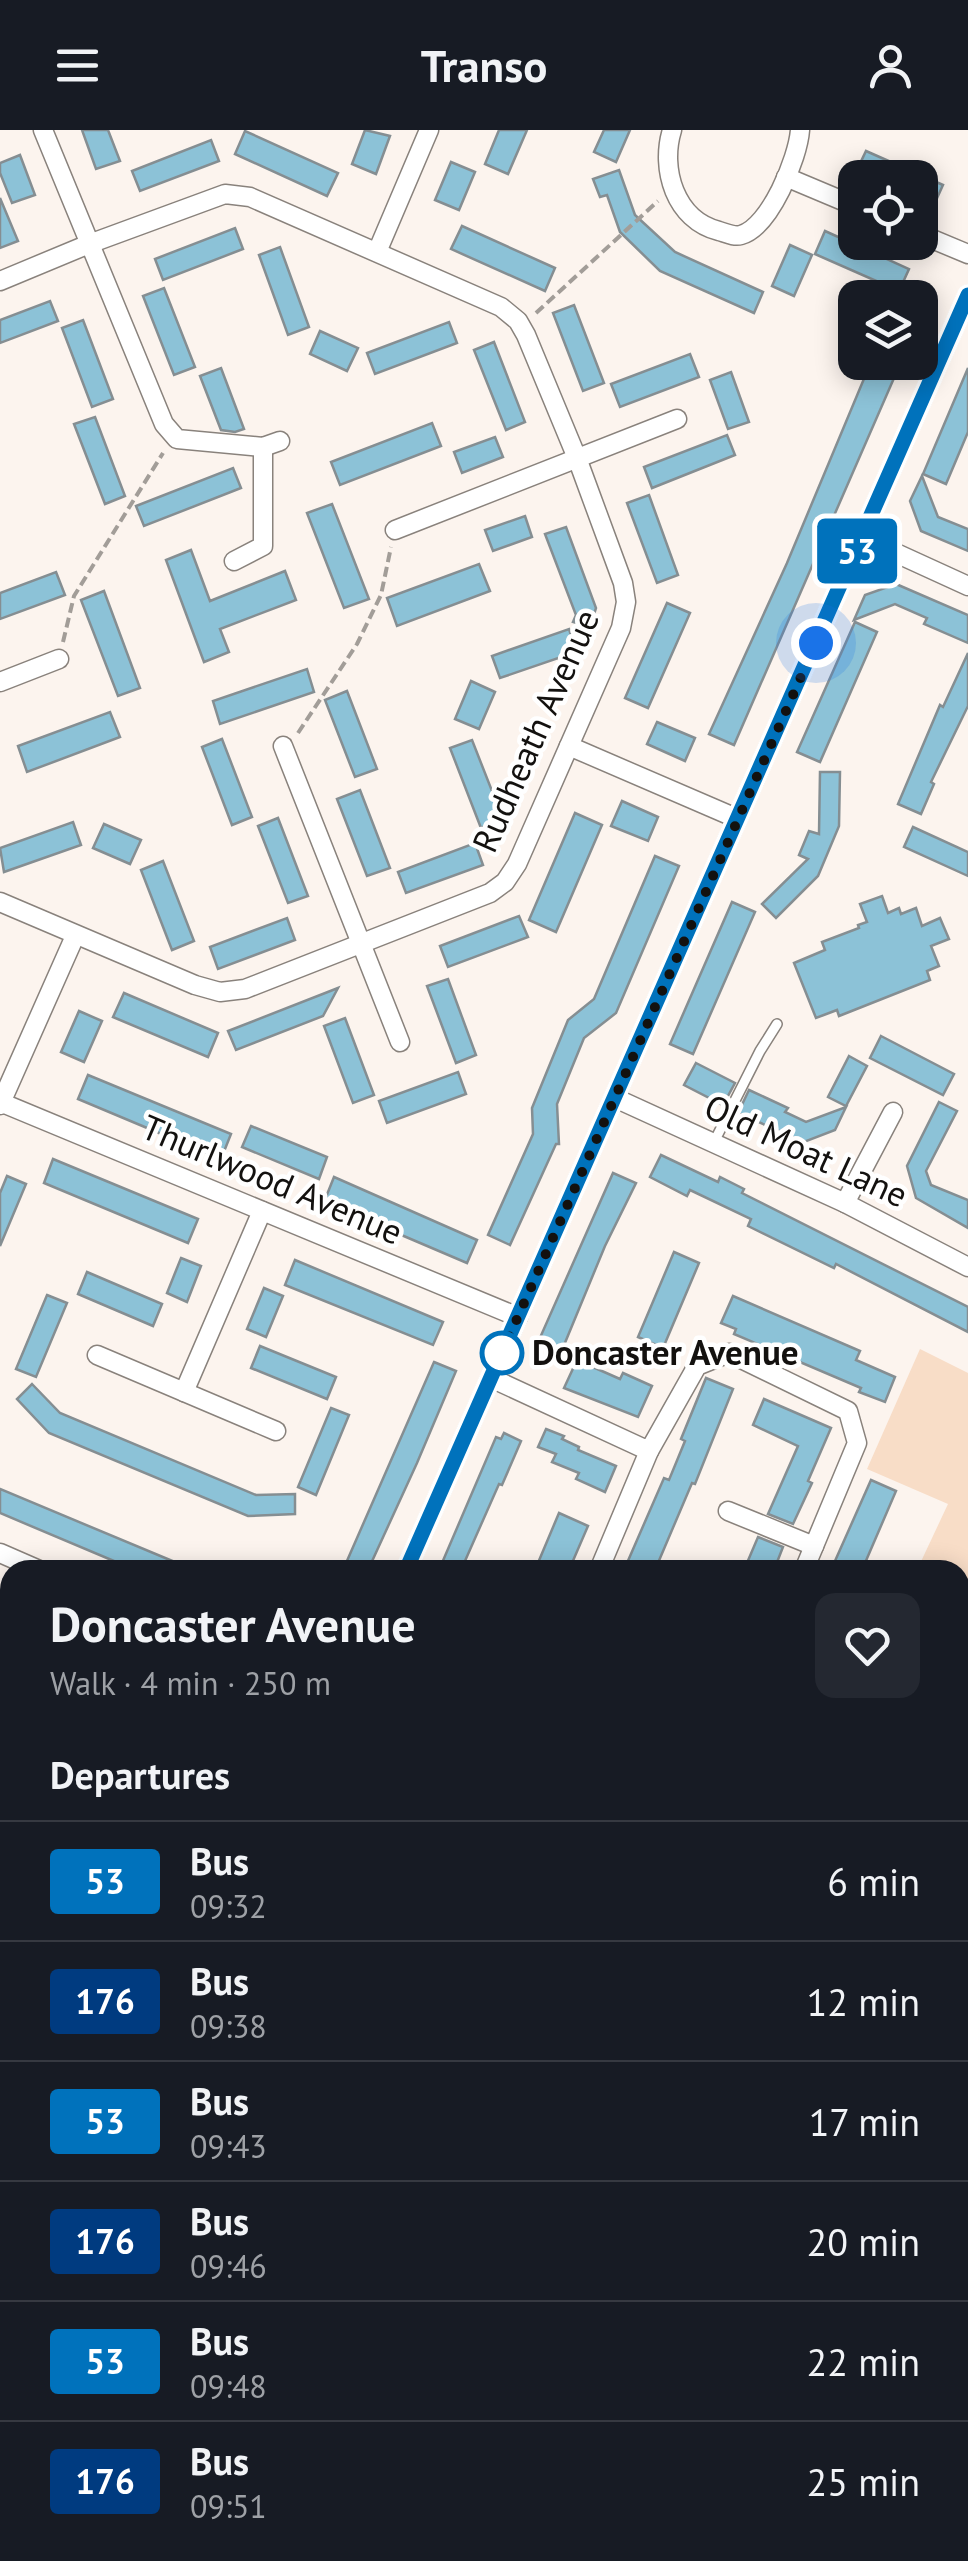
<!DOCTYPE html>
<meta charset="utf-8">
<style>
body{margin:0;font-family:"PT Sans",sans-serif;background:#242831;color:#f1f3f6;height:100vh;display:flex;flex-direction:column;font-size:38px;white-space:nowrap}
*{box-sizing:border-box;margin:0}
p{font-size:32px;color:#9ea1a6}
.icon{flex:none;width:55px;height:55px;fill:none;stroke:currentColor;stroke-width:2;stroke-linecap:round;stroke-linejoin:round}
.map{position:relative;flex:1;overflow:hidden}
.panel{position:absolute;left:0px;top:1430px;width:970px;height:1002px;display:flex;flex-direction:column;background:#171b24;border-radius:30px 30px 0 0;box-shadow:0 5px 25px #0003}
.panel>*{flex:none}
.badge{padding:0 20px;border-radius:8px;font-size:35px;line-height:65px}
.fabs{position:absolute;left:838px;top:30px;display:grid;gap:20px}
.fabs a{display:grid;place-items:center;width:100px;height:100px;border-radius:20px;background:#171b24;box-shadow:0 5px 25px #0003;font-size:50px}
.you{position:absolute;width:50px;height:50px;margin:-25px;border:8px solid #fff;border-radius:50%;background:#1a73e8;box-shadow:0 0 0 15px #1a73e833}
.map>.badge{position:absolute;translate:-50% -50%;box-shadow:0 0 0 5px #fff}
h2{padding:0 50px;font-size:38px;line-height:90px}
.round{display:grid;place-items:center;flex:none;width:105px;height:105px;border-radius:20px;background:#242831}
.summary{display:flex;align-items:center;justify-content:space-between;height:170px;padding:0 50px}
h1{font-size:48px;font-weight:600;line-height:75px}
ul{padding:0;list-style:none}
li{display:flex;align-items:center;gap:30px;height:120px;padding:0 50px;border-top:2px solid #363941}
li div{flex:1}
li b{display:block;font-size:38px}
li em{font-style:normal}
li .badge{min-width:110px;font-weight:700;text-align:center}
header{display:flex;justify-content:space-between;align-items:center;height:130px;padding:0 50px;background:#171b24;font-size:45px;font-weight:600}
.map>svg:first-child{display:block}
.green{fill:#f8ddc7}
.building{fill:#8cc2d7;stroke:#858e92;stroke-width:2.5}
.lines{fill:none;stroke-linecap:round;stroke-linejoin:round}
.lane-casing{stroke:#89827c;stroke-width:12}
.street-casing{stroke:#89827c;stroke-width:21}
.path{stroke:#a29d98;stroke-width:4;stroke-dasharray:10 5;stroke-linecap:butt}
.lane{stroke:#fff;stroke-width:9}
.street{stroke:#fff;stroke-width:18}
.line-casing{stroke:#fff;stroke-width:22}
.line{stroke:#0072bc;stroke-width:15}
.walk{stroke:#13110f;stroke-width:10;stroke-dasharray:0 18}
.stop-dot{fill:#fff;stroke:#0072bc;stroke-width:5}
.labels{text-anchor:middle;stroke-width:9;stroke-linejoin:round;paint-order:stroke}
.street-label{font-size:35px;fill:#13110f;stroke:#fff}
.stop-label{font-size:35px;font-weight:bold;fill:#13110f;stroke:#fff;text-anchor:start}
</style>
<header><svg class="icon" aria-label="menu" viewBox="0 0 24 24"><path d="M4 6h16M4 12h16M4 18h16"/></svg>Transo<svg class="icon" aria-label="person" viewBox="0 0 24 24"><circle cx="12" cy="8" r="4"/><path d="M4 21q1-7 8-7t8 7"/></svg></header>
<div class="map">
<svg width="968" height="2431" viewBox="0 0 968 2431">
<rect width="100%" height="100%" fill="#fcf4ee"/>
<g class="green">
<path d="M920,1219L968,1243V1554H960V1440H917L948,1374L867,1339Z"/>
<path d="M10,2315V2422L76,2423L75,2425L84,2431H0V2330Z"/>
</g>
<g class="building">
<path d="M82,0H108L120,31L96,39Z"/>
<path d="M365,0L390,6L376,44L352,34Z"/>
<path d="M499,0H527L508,44L485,34Z"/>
<path d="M604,0H630L616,32L594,22Z"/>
<path d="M245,1L338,43L327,66L235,24Z"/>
<path d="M211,10L219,31L140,61L132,41Z"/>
<path d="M866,21L943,55L933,77L920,71V48H868L856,42Z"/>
<path d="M20,25L35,65L12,73L0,43V33Z"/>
<path d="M451,32L475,42L459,80L435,70Z"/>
<path d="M619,40L635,85L675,122L763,162L754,183L660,141L620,102L607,65L600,67L593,49Z"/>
<path d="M0,68L18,111L0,118Z"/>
<path d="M462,96L555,138L545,161L451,119Z"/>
<path d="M235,98L243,119L163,150L155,129Z"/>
<path d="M825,101L909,139L899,161L815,124Z"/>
<path d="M790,115L812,125L794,166L772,156Z"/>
<path d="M280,117L309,197L288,205L259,125Z"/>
<path d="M164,158L195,237L174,245L143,166Z"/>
<path d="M50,171L58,191L0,213V190Z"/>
<path d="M574,175L604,253L583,261L553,183Z"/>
<path d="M83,190L113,269L92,277L62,198Z"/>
<path d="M449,192L457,213L375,244L367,223Z"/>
<path d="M320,201L358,218L347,241L310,224Z"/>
<path d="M494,212L525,292L506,300L474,220Z"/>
<path d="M690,224L699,247L620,277L611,254Z"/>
<path d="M871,232H901L734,615L709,604L787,433Z"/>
<path d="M221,238L244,299L235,302L221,300L200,246Z"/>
<path d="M968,238V302L946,354L923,344Z"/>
<path d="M731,242L749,292L728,299L710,250Z"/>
<path d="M95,287L125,366L105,374L74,294Z"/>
<path d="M432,293L441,316L340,355L331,332Z"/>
<path d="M727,305L735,325L652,358L644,337Z"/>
<path d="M495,307L503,327L462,343L454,322Z"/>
<path d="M233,338L241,358L144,396L136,376Z"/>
<path d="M922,346L938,387L968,399V421L921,401L910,371Z"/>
<path d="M649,365L678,445L657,453L627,373Z"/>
<path d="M332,374L369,469L344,478L307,383Z"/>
<path d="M525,386L532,407L493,421L485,400Z"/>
<path d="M566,397L596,478L590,497L573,492L576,485L545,404Z"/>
<path d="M191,420L210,471L285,441L296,470L220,499L229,522L204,532L166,430Z"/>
<path d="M479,434L490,461L397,496L387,468Z"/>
<path d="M56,442L65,465L0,489V463Z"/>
<path d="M896,454L968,485V513L924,494L927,488L895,474L854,490L865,465Z"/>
<path d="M104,461L140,558L118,566L81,470Z"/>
<path d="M667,473L690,483L648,578L625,568Z"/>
<path d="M855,492L877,502L820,632L797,622Z"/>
<path d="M569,499L576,522L500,548L492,526Z"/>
<path d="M968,523V576L931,652L934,654L921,684L898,674L940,575L943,577Z"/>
<path d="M307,539L314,562L220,594L213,571Z"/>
<path d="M471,551L495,562L479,599L455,589Z"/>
<path d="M347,561L377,639L355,647L325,570Z"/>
<path d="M110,582L120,607L27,642L18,616Z"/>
<path d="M657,592L695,608L685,631L647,614Z"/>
<path d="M222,609L252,687L232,695L202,617Z"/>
<path d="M472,610L503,689L481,698L450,618Z"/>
<path d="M820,642H840L839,696L818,746L776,788L762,774L808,729L799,725L809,701L819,704Z"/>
<path d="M360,660L390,738L367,746L337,669Z"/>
<path d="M622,671L658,687L648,711L611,696Z"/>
<path d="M575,683L602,695L556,802L529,790Z"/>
<path d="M278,688L308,766L288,773L258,696Z"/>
<path d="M73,692L81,715L4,742L0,718Z"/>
<path d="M104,694L141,710L130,734L93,718Z"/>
<path d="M913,697L968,722V746L904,717Z"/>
<path d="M475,713L483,735L406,763L398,742Z"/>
<path d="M655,726L679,736L616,883L584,908L557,974L559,1014H556L510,1115L488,1105L533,1004L532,978L568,890L594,869Z"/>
<path d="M163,731L194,811L172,820L141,740Z"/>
<path d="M882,766L888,783L899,778L901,784L916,778L922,796L940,788L949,809L931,816L939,836L927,841L930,850L839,886L837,880L816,888L794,833L825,820L822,812L859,798L858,795L867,792L860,774Z"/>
<path d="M732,772L755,782L693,924L670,914Z"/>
<path d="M519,786L528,807L448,837L440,816Z"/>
<path d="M287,788L295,810L218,839L210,817Z"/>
<path d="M448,849L476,925L456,933L427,856Z"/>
<path d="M338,858L323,886L236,920L228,901Z"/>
<path d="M124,863L218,903L208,927L113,887Z"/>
<path d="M79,881L102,891L84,932L61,922Z"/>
<path d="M345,888L374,965L353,973L324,896Z"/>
<path d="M881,906L954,944L943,965L870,928Z"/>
<path d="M849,926L867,936L846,976L828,967Z"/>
<path d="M696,933L735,953L723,975L684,955Z"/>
<path d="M458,942L466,964L387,993L379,971Z"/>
<path d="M88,945L231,1004L221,1029L78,969Z"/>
<path d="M749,960L788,978L785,982L806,992L846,977L835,1000L804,1012L738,983Z"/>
<path d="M939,972L957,981L926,1041L931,1055L968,1070V1098L916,1068L907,1036Z"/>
<path d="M251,996L327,1027L319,1049L242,1017Z"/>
<path d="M661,1025L718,1052L720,1047L744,1059L742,1063L968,1177V1202L836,1134L834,1138L748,1096L751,1089L690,1060L687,1066L650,1047Z"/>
<path d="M53,1029L198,1089L188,1113L44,1053Z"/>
<path d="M613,1043L636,1053L605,1116L562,1220L539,1210Z"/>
<path d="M7,1046L26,1054L0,1116V1063Z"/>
<path d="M334,1047L477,1110L467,1133L324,1072Z"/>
<path d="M674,1122L699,1133L663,1218L638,1207Z"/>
<path d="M181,1128L201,1136L187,1172L167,1163Z"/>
<path d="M295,1130L443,1192L433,1215L285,1155Z"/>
<path d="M87,1142L162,1174L153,1196L78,1164Z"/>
<path d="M264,1158L283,1166L266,1207L247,1199Z"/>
<path d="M47,1165L67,1173L36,1247L16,1239Z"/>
<path d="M733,1166L860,1221L856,1230L895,1247L885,1272L859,1262L861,1258L734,1204L736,1199L721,1193Z"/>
<path d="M260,1216L336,1247L327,1269L251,1238Z"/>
<path d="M577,1230L620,1249L623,1243L652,1256L638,1287L564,1258Z"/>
<path d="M434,1232L456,1241L417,1333L368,1440H343Z"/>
<path d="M706,1248L733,1259L695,1354L692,1353L655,1440H624L664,1348L669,1350L685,1311L681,1309Z"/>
<path d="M32,1254L60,1283L256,1365L295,1364V1384L248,1386L49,1303L17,1269Z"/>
<path d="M764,1269L831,1298L808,1351L812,1353L793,1394L768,1384L798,1316L753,1295Z"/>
<path d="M331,1278L349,1285L316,1365L298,1357Z"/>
<path d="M546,1299L564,1306L562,1309L579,1317L578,1320L616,1336L605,1362L576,1349L579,1343L552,1332L556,1324L538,1317Z"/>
<path d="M504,1303L521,1311L502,1355L499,1354L461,1440H439L496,1307L501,1309Z"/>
<path d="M871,1350L896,1361L862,1440H831Z"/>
<path d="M0,1359L194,1440H136L121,1434L0,1383Z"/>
<path d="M559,1383L588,1396L569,1440H535Z"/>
<path d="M758,1407L783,1417L774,1440H744Z"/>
</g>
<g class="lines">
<g class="lane-casing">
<g id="lane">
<path d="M714,1012L760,921L777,894"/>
<path d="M960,1738L968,1742"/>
<path d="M960,1811L968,1793"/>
</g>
</g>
<g class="street-casing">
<g id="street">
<path d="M43,0L164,294L177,309L263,317L280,311"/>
<path d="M672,0C660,39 675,90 719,101C726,103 734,107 741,105C770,97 798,28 800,0"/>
<path d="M786,47L855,76"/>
<path d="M920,104L968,124"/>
<path d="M377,122L429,0"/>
<path d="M0,151L89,114L225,64L250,67L501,177L518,191L526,205L577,328L623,453L626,472L621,498L517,734L505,752L490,763L245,859L220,862L195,855L0,772"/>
<path d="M395,400L677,289"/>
<path d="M863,408L968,456"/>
<path d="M234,431L263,416V317"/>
<path d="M0,552L59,529"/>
<path d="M283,616L400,912"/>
<path d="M569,616L736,688"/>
<path d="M615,968L845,1073L968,1137"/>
<path d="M0,972L518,1187"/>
<path d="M0,975L75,806"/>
<path d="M845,1073L893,982"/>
<path d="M97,1225L276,1301"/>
<path d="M491,1248L649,1321L697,1236L729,1223L848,1281L857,1313L804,1440"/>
<path d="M184,1262L262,1081"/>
<path d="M728,1381L814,1416"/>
<path d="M0,1423L39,1440"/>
<path d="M406,1440L968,165"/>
<path d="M599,1440L649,1321"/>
<path d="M0,1720L10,1708"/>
<path d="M960,1830L968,1834"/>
<path d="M0,1978L10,1985"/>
<path d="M960,2259L968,2254"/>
<path d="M0,2270L10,2277"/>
<path d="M415,2431L421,2422"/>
<path d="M703,2431L709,2422"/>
</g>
</g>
<g class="path">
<path d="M536,183L658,71"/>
<path d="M63,512L74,466L163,323"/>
<path d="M298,603L357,514L381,465L391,417"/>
<path d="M0,2392L10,2399"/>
<path d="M30,2422L35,2431"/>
</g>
<use href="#lane" class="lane"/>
<use href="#street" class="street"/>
</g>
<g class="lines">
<g class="line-casing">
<path id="line" d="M406,1440L968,165"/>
</g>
<use href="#line" class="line"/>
<path class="walk" d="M502,1223L816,513"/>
</g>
<circle class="stop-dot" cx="502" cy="1223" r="20"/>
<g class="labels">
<g class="street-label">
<text transform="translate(536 601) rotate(-66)" y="12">Rudheath Avenue</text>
<text transform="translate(806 1021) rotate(25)" y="12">Old Moat Lane</text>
<text transform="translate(272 1050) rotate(23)" y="12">Thurlwood Avenue</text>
</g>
<g class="stop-label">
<text x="532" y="1235">Doncaster Avenue</text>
</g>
</g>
</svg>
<div class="fabs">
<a><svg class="icon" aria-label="locate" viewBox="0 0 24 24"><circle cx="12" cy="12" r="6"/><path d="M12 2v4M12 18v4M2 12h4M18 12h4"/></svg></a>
<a><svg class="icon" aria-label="layers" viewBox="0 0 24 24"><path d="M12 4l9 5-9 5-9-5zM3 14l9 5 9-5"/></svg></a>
</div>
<div class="you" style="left:816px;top:513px"></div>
<b class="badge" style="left:857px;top:421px;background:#0072bc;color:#fff">53</b>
<section class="panel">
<div class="summary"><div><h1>Doncaster Avenue</h1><p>Walk · 4 min · 250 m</p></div><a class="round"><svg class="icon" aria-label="heart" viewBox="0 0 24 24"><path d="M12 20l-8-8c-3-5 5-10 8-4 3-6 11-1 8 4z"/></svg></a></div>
<h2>Departures</h2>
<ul>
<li><span class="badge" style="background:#0072bc;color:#fff">53</span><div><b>Bus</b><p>09:32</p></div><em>6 min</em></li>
<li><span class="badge" style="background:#003b80;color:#fff">176</span><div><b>Bus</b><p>09:38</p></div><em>12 min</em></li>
<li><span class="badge" style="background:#0072bc;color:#fff">53</span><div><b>Bus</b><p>09:43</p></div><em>17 min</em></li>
<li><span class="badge" style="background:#003b80;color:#fff">176</span><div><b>Bus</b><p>09:46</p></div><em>20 min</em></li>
<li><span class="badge" style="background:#0072bc;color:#fff">53</span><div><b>Bus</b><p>09:48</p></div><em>22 min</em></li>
<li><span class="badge" style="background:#003b80;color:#fff">176</span><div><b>Bus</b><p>09:51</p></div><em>25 min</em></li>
</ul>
</section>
</div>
